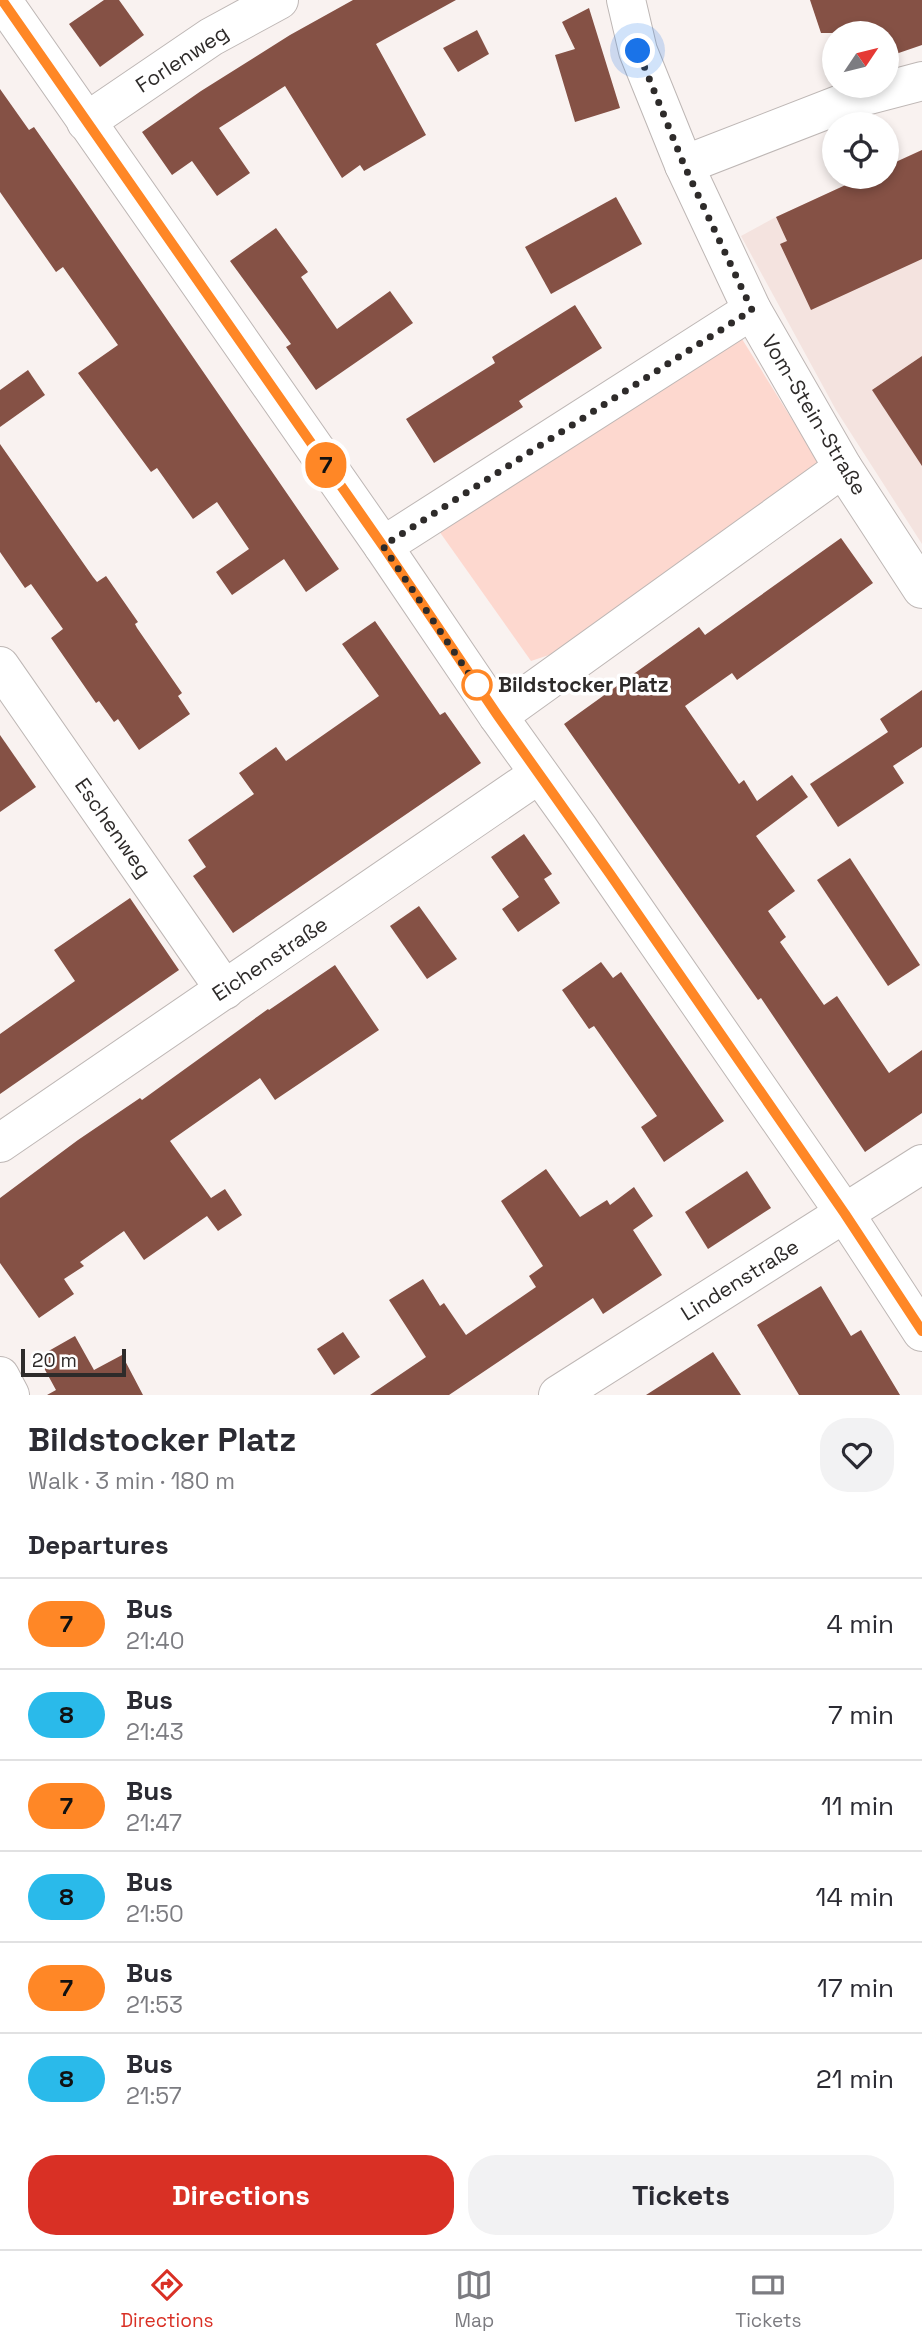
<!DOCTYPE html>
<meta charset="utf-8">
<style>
body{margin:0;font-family:"Space Grotesk",sans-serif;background:#f2f2f3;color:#2b2b33;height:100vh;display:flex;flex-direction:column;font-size:26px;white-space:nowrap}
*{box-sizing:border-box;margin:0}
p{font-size:23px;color:#7c7c81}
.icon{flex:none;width:38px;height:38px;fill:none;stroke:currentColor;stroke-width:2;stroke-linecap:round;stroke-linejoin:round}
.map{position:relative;height:1395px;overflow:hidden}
.details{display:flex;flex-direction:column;background:#fff;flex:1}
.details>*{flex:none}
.badge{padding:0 14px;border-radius:23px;font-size:24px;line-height:46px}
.needle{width:46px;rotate:55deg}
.tools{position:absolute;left:822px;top:21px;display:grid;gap:14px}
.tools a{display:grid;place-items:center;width:77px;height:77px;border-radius:50%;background:#fff;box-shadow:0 4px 10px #0003;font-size:35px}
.scale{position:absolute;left:21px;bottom:18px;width:105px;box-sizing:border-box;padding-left:7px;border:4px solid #2e2b2a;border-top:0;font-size:19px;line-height:24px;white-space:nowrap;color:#2e2b2a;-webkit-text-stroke:5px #fff;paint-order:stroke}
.you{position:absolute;width:35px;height:35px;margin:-18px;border:5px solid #fff;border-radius:50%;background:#1a73e8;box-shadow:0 0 0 10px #1a73e833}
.map>.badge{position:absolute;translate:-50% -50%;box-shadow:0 0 0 4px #fff}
h2{padding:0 28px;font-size:26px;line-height:63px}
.round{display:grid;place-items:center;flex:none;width:74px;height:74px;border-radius:28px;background:#f2f2f3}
.headline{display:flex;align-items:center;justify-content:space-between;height:119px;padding:0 28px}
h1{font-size:33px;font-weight:800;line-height:52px}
.action{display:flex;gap:14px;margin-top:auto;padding:14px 28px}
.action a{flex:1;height:80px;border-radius:28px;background:#d93025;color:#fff;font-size:28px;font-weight:800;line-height:80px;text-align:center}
.action a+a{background:#f2f2f3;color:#2b2b33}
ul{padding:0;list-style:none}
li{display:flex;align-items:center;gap:21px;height:91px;padding:0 28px;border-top:2px solid #e1e1e2}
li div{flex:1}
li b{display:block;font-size:26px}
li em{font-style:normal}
li .badge{min-width:77px;font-weight:700;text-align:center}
.menu{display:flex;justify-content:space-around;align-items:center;height:98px;border-top:2px solid #e1e1e2;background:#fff;font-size:19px;color:#7c7c81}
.menu a{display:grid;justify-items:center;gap:4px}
.menu .active{color:#d93025}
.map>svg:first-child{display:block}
.built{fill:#f4e3df}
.green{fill:#fdd8cf}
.building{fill:#855145}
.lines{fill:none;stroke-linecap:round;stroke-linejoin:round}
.minor-casing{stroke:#beb7b5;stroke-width:40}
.minor{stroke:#fff;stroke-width:38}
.line-casing{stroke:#fff;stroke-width:16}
.line{stroke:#ff8726;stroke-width:10}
.walk{stroke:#2e2b2a;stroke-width:7;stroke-dasharray:0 12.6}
.stop-dot{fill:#fff;stroke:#ff8726;stroke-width:3.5}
.labels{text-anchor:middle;stroke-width:7;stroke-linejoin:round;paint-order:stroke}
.street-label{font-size:21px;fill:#2e2b2a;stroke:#fff}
.stop-label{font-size:21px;font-weight:bold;fill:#2e2b2a;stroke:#fff;text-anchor:start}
</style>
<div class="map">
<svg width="922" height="1395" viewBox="0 0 922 1395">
<rect width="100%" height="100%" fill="#f9f2f0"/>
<path class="built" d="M919,151L922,156V544L836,410L741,236L776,217L863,177H887V166Z"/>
<path class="green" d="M742,339L821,466L570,648L531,661L439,531Z"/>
<g class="building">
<path d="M104,0H119L144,35L100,67L69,24Z"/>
<path d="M353,0H456L376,44L426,135L364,171L360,165L342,178L285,86L219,128L250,173L217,196L192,161L172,175L142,132L201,91L290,35Z"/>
<path d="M810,0H922V45L887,57V33H821Z"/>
<path d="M589,8L620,108L575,122L555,55L575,49L562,22Z"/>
<path d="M477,30L489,54L458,72L443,48Z"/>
<path d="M0,89L29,130L34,127L78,190L339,569L306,592L284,559L232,595L216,572L249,549L217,502L193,519L157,468L151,472L78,373L118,345L63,267L56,272L0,192Z"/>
<path d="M922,150V259L811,310L780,244L787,241L776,217L863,177H887V166Z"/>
<path d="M616,197L642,244L551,294L525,247Z"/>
<path d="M276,228L308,272L301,277L337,329L390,291L413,323L316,390L286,347L291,344L230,261Z"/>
<path d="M575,305L602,348L519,401L523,407L434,463L406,419L495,363L492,357Z"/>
<path d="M922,356V466L872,390Z"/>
<path d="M28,370L45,395L0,427V390Z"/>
<path d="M0,444L93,577L97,582L106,576L138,622L135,624L137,628L182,693L178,696L190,714L139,750L118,719L114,722L99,701L96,703L51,638L63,629L31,584L25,588L0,552Z"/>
<path d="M841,538L873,583L737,680L732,673L685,706L739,784L744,780L757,801L792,775L808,797L756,836L795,891L768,911L786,937L780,942L824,1005L837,996L889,1073L922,1050V1113L865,1152L761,998L758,1000L564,724L699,627L705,635Z"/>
<path d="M375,621L440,715L445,712L481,763L233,933L193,876L206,867L188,840L254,794L239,773L276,747L286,761L379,696L342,644Z"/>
<path d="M922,690V747L893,766L904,783L838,827L810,784L888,732L880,719Z"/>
<path d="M0,735L36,787L0,812Z"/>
<path d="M524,834L552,874L544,879L560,903L518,932L502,909L519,897L491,857Z"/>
<path d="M850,858L920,965L888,986L817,880Z"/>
<path d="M130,898L179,970L0,1094V1034L75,981L54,950Z"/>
<path d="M419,906L457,959L427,979L390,926Z"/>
<path d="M601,962L613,978L621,972L724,1121L664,1162L641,1127L657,1116L594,1026L589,1029L562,990Z"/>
<path d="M335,965L379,1030L275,1100L260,1078L170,1141L211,1198L225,1189L242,1215L218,1231L207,1216L144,1260L124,1231L80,1262L84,1266L64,1279L74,1294L39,1318L0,1263V1198L78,1140L140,1098L142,1100L268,1009L269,1010Z"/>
<path d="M546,1169L580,1217L607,1200L610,1205L634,1187L653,1216L633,1230L662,1275L603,1314L593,1298L449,1395H370L426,1357L389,1300L423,1279L440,1306L444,1303L466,1335L536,1287L529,1276L543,1266L501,1201Z"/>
<path d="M747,1171L771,1208L708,1249L685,1212Z"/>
<path d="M821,1286L851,1336L861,1330L900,1395H799L757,1325Z"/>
<path d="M343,1332L360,1357L334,1375L317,1349Z"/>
<path d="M75,1336L94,1370L122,1355L143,1395H47L56,1390L38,1357Z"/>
<path d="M713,1352L741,1395H646L696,1363Z"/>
</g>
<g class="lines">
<g class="minor-casing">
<g id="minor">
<path d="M2,0L383,546L498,716L579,829L845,1214L922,1332"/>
<path d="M626,0L638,51L684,165L752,310L843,468L922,589"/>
<path d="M86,122L211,37L279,0"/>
<path d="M684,165L854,99L922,81"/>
<path d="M383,546L752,310"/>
<path d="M0,666L225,990"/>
<path d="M498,716L843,468"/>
<path d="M0,1143L539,774"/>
<path d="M0,1376L10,1395"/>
<path d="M558,1395L922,1164"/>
</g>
</g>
<use href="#minor" class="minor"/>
</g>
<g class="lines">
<g class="line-casing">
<path id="line" d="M2,0L383,546L498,716L610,874L845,1214L922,1331"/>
</g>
<use href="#line" class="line"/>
<path class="walk" d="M477,685L483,695L383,546L752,310L684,165L638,51"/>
</g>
<circle class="stop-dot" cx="477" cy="685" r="14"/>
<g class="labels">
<g class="street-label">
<text transform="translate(182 59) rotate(-33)" y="7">Forlenweg</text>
<text transform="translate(814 415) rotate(59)" y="7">Vom-Stein-Straße</text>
<text transform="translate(113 828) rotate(55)" y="7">Eschenweg</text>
<text transform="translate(270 959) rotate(-34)" y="7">Eichenstraße</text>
<text transform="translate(740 1280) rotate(-32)" y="7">Lindenstraße</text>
</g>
<g class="stop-label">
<text x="498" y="692">Bildstocker Platz</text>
</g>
</g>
</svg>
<div class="tools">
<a><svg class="needle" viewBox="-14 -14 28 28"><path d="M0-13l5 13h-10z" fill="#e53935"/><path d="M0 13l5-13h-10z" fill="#7c7c81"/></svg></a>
<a><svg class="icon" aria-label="locate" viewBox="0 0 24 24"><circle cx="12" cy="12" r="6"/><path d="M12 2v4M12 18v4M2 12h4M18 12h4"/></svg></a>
</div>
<div class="scale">20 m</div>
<div class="you" style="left:638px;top:51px"></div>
<b class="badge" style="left:326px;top:465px;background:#ff8726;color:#111">7</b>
</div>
<section class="details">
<div class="headline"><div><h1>Bildstocker Platz</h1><p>Walk · 3 min · 180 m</p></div><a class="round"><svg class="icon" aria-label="heart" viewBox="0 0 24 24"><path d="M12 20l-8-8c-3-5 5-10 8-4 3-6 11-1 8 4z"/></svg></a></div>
<h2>Departures</h2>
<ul>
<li><span class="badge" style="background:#ff8726;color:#111">7</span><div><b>Bus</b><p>21:40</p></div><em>4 min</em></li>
<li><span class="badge" style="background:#2abaea;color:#111">8</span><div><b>Bus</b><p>21:43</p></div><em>7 min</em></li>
<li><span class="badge" style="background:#ff8726;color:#111">7</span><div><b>Bus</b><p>21:47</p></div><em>11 min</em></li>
<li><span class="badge" style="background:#2abaea;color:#111">8</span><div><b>Bus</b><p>21:50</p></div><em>14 min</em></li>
<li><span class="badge" style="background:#ff8726;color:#111">7</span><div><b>Bus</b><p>21:53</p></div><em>17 min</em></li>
<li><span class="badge" style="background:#2abaea;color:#111">8</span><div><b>Bus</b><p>21:57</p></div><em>21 min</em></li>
</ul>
<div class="action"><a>Directions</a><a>Tickets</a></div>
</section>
<nav class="menu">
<a class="active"><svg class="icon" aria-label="directions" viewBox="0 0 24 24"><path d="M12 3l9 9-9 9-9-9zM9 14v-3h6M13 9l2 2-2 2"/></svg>Directions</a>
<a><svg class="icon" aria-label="map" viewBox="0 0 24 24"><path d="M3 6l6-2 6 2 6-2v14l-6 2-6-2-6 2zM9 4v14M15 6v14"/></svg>Map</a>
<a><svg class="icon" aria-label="tickets" viewBox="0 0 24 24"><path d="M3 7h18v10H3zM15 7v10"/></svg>Tickets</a>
</nav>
